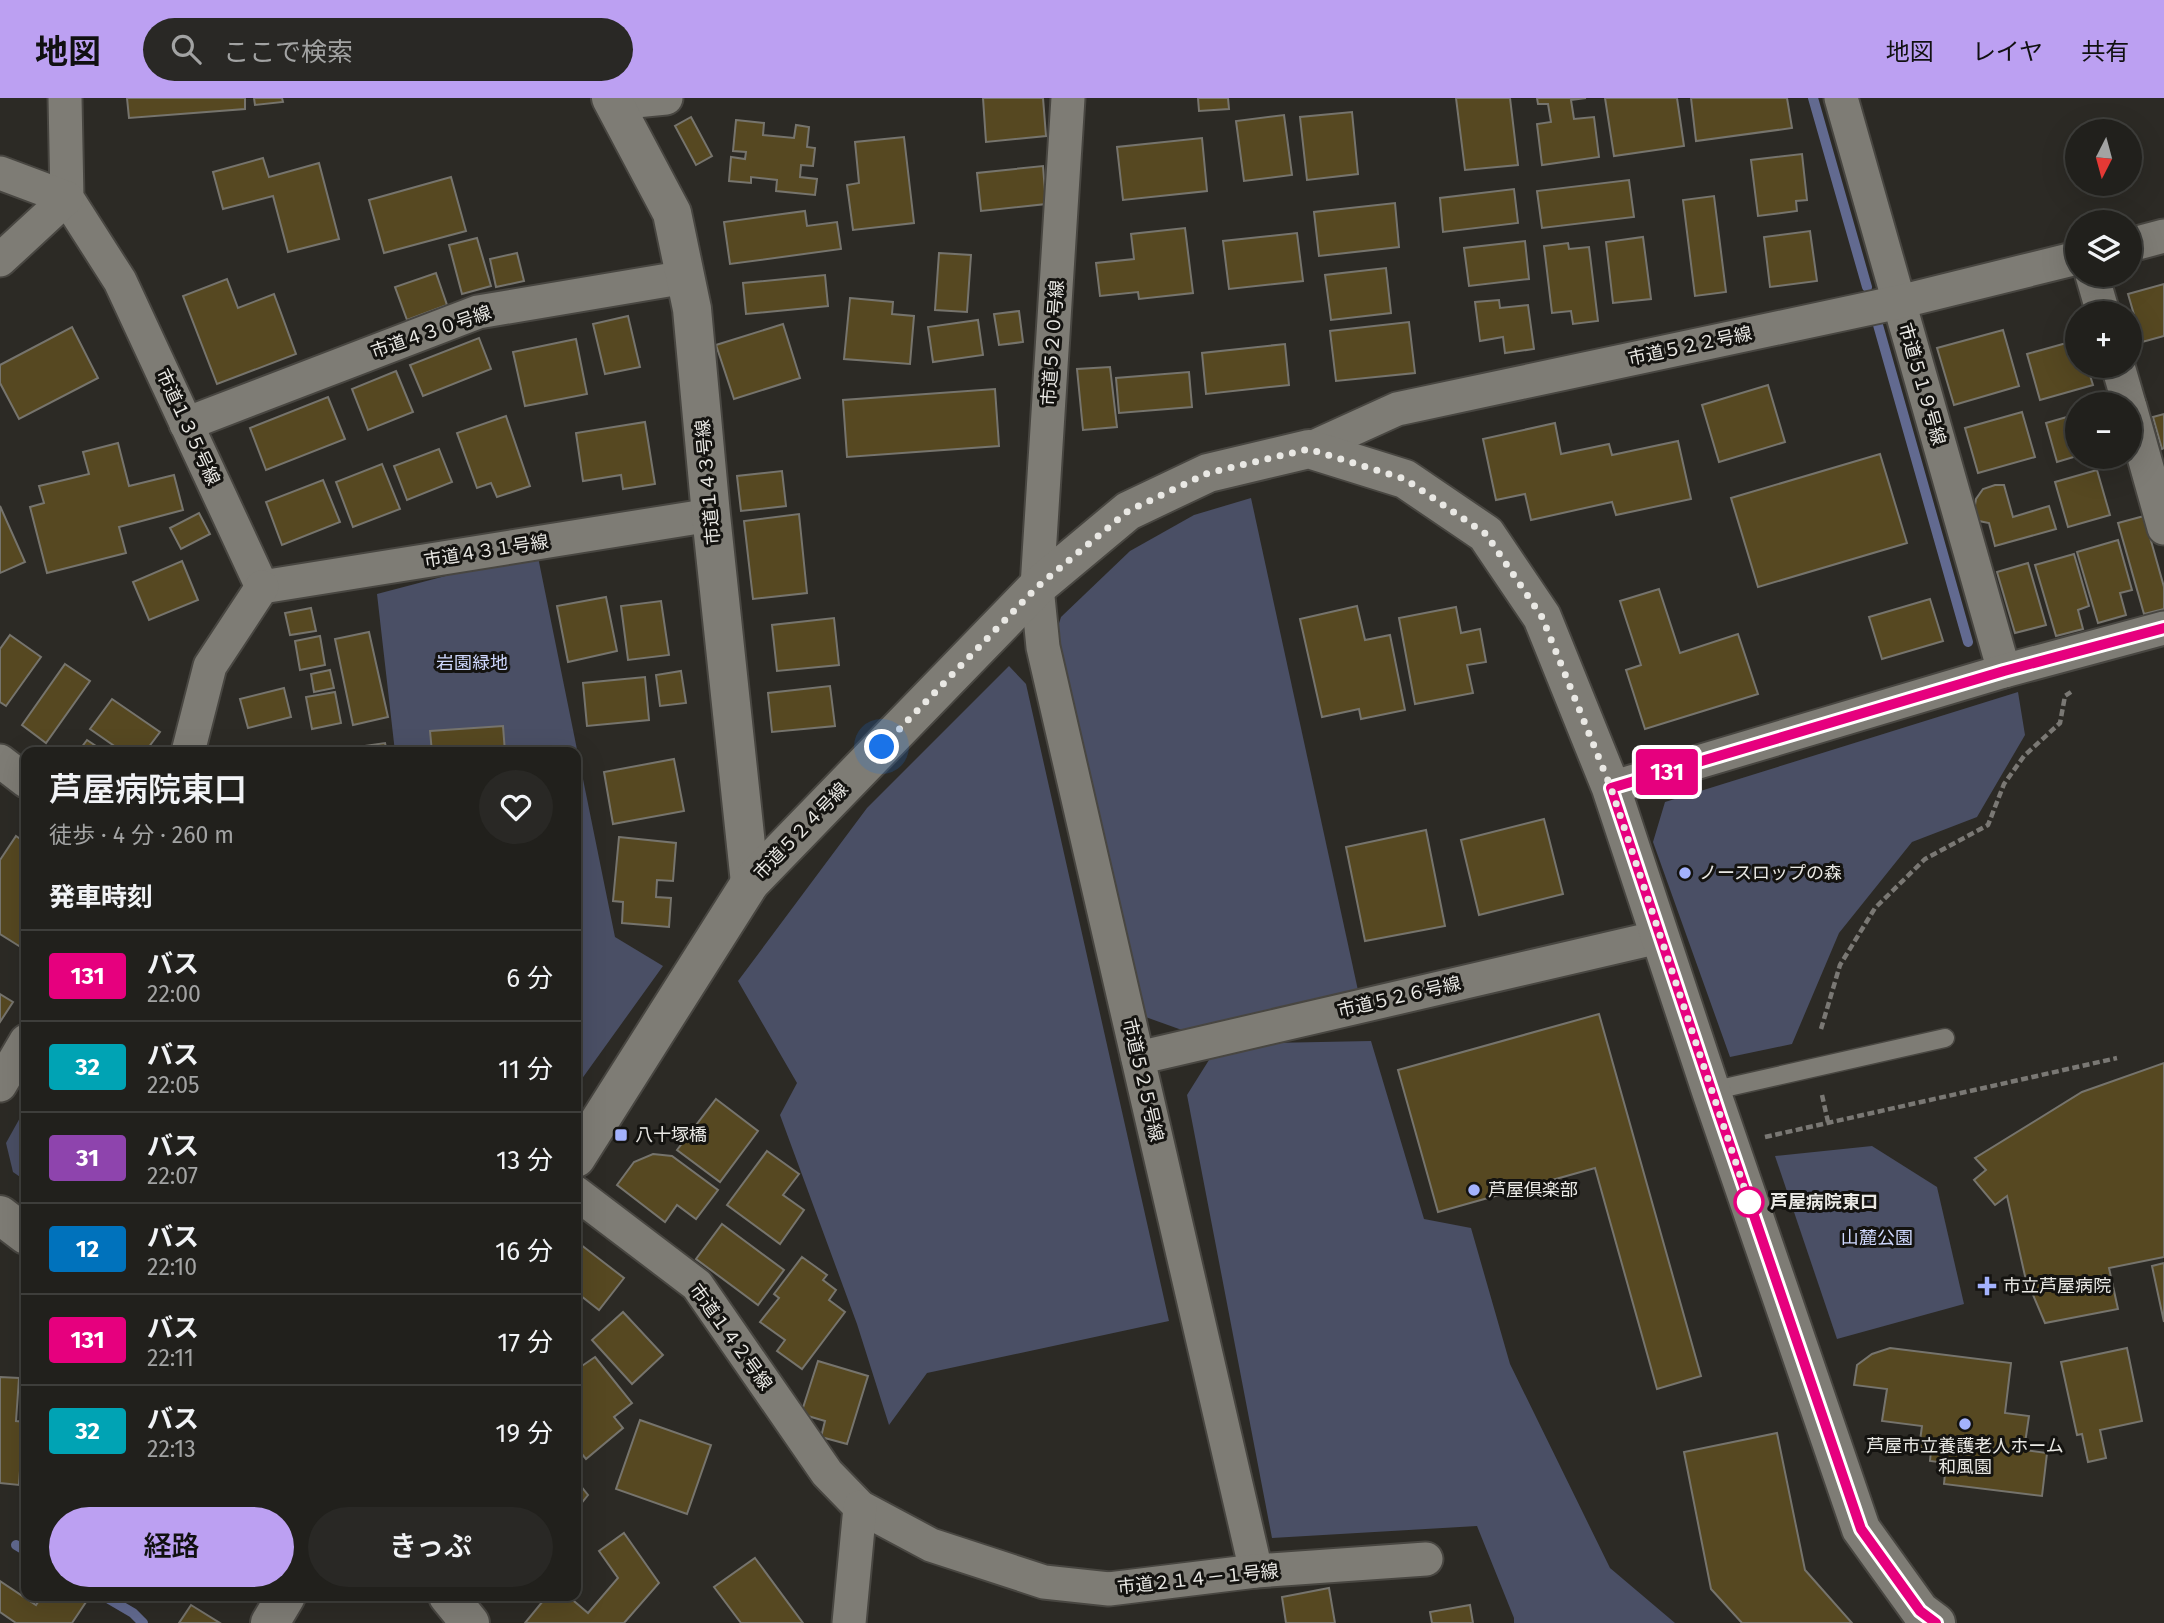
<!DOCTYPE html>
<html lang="ja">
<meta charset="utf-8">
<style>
body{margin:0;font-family:"Fira Sans","Noto Sans JP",sans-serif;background:#292825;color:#f1f3f6;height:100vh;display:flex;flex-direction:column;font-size:26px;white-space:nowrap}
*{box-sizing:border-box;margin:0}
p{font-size:23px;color:#a2a3a3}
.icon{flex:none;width:38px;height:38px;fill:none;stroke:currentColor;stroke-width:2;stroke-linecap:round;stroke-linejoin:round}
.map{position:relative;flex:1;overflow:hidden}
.sheet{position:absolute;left:21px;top:649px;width:560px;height:854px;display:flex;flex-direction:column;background:#21201c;border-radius:14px;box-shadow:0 7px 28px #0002,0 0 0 2px #3e3e3b}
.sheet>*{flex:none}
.badge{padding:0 14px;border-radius:5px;font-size:24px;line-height:46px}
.needle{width:46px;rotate:186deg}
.fabs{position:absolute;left:2065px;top:21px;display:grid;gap:14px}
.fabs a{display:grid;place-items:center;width:77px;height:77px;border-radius:50%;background:#21201c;box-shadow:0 7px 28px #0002,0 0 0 2px #3e3e3b;font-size:35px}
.you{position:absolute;width:35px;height:35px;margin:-18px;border:5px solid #fff;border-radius:50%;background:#1a73e8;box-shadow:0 0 0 10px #1a73e833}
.map>.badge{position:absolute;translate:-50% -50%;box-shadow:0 0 0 4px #fff}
h2{padding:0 28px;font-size:26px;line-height:63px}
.round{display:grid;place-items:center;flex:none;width:74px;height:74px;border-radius:37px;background:#292825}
.overview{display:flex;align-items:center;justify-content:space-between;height:119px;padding:0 28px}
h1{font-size:33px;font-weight:600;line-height:52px}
.cta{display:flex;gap:14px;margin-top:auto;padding:14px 28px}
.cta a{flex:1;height:80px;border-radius:42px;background:#bca0f2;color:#111;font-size:28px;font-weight:600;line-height:80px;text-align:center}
.cta a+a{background:#292825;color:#f1f3f6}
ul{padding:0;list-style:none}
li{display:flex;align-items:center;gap:21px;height:91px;padding:0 28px;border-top:2px solid #3e3e3b}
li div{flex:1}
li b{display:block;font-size:26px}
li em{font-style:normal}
li .badge{min-width:77px;font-weight:700;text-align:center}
header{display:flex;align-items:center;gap:42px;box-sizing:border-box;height:98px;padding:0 35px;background:#bca0f2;color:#111}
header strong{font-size:33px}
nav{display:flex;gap:38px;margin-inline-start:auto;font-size:24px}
.search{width:490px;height:63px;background:#292825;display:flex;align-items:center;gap:18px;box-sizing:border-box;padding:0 24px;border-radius:38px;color:#a2a3a3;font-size:26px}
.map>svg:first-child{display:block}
.green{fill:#4a4f65}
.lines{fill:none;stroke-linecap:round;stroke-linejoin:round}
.stream{stroke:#626a90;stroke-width:10}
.building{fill:#564821;stroke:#76746d;stroke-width:2}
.service-casing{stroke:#484641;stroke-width:21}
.minor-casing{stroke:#484641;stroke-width:37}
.tertiary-casing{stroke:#484641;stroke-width:42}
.path{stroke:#7a7874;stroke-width:4.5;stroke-dasharray:7 3.5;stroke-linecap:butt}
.service{stroke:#7e7c75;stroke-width:18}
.minor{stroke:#7e7c75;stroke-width:33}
.tertiary{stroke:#7e7c75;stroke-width:38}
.line-casing{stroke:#fff;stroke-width:16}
.line{stroke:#e6007e;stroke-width:10}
.walk{stroke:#e9e8e4;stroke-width:7;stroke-dasharray:0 12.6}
.poi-dot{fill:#a3b2fd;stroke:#141310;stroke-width:2.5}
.stop-dot{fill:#fff;stroke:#e6007e;stroke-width:3.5}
.labels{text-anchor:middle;stroke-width:6;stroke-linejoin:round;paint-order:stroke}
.street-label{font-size:18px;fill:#e9e8e4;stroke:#141310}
.park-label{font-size:18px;fill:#cfd8fe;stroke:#141310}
.poi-label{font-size:18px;fill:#e9e8e4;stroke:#141310;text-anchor:start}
.stop-label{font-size:18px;font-weight:bold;fill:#e9e8e4;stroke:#141310;text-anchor:start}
</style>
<header>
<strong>地図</strong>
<div class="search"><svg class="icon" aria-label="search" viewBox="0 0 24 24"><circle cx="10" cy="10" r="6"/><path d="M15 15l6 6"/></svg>ここで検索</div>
<nav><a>地図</a><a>レイヤ</a><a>共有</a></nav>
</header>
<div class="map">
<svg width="2164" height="1525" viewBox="0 0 2164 1525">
<rect width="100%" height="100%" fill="#2c2a25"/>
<g class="green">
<path d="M1251,400L1359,897L1193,936L1140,917L1057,532L1061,519L1130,453L1194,417Z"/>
<path d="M537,454L615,839L663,868L576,989V654H395L377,496Z"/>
<path d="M1009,568L1026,586L1169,1223L927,1275L889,1327L857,1226L780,1017L797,985L738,883L867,710Z"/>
<path d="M2018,594L2025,637L1977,719L1912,744L1839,835L1792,946L1730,959L1653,744L1665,704Z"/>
<path d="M1371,943L1424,1121L1471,1130L1510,1266L1610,1470L1675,1525H1514V1520L1477,1428L1272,1440L1187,997L1219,946Z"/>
<path d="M26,1009V1083L13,1074L6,1045Z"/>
<path d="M1872,1048L1937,1089L1964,1206L1837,1241L1775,1058Z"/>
</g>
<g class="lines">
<g class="stream">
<path d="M1813,0L1867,189"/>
<path d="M1878,227L1968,544"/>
<path d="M16,1447L26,1453"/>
<path d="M104,1498L133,1515L143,1525"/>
</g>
</g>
<g class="building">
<path d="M127,0H245V11L129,20Z"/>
<path d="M254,0H282L283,4L255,7Z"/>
<path d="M983,0H1043L1046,38L986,44Z"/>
<path d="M1198,0H1228L1229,11L1199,13Z"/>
<path d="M1456,0H1510L1518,67L1465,72Z"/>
<path d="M1537,0H1586L1571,2L1574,21L1594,19L1599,59L1542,67L1537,26L1551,24L1548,6H1538Z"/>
<path d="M1605,0H1677L1684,48L1614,58Z"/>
<path d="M1691,0H1787L1792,30L1696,43Z"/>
<path d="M1352,14L1358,76L1307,82L1300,19Z"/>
<path d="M1284,17L1292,77L1244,83L1236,23Z"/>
<path d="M691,19L712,58L696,67L675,28Z"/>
<path d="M736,22L764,25L763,37L794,40L796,27L809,29L807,49L815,50L813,68L801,67L800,79L817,81L815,97L776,93L777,82L751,79V85L729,83L731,59L745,61L746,54L733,53Z"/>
<path d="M904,39L914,125L853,132L847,87L859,85L855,44Z"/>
<path d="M1202,40L1207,93L1123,102L1117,49Z"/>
<path d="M1802,56L1807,102L1796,103L1797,113L1758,118L1751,62Z"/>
<path d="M263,60L269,79L319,65L339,141L288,154L273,98L223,111L213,74Z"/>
<path d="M1043,68L1046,106L981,113L977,75Z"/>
<path d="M451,79L466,133L384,155L369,102Z"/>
<path d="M1629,82L1634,119L1542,130L1537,93Z"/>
<path d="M1514,91L1518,125L1443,134L1440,100Z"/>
<path d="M1714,98L1726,194L1695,198L1683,102Z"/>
<path d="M1395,105L1399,149L1319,158L1314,114Z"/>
<path d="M805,113L807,128L837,124L841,151L730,166L724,124Z"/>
<path d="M1185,130L1193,195L1139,201L1138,194L1100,198L1096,165L1134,161L1131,136Z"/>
<path d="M1810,133L1817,183L1770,189L1764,139Z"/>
<path d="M1297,135L1303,183L1229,191L1223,143Z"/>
<path d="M1643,139L1651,201L1613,205L1606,144Z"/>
<path d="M477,140L491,188L462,196L449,147Z"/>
<path d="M1525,143L1529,181L1469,188L1464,150Z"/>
<path d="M1568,145L1569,151L1589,149L1598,223L1573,226L1571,213L1552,215L1544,148Z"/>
<path d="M517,155L524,183L496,189L490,161Z"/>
<path d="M939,155L971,157L967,214L935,212Z"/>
<path d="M1386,170L1391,215L1331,222L1325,177Z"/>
<path d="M436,175L447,207L407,222L395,189Z"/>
<path d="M825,177L828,208L746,216L743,185Z"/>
<path d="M227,181L238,210L274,196L296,256L217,286L183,198Z"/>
<path d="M2164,186V238L2142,244L2128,196Z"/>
<path d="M850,200L893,204L892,216L914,218L910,266L844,261Z"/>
<path d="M1499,202L1500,210L1528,207L1534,251L1505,255L1503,239L1480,243L1475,204Z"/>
<path d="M1019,213L1023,244L999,247L994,216Z"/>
<path d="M628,218L640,269L605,276L593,226Z"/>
<path d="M978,222L983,257L933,264L928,229Z"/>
<path d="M1409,224L1415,275L1336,283L1330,233Z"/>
<path d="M783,226L800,280L734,301L716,247Z"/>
<path d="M72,229L98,280L19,321L0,285V267Z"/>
<path d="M2003,232L2019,288L1954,307L1937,250Z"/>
<path d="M479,240L491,271L423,298L410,267Z"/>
<path d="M576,241L587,296L525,308L513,254Z"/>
<path d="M2077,242V268H2087L2093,287L2040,302L2027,256Z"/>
<path d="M1285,246L1289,287L1206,296L1202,255Z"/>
<path d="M1110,269L1117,329L1083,332L1077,271Z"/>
<path d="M396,273L413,314L368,332L352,291Z"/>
<path d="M1189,274L1192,309L1119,315L1116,280Z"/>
<path d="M1768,287L1785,344L1719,364L1702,307Z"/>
<path d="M995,291L999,348L847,359L843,302Z"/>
<path d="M328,299L345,341L266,372L250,330Z"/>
<path d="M2022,314L2035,359L1978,375L1965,330Z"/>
<path d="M2077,316V358L2057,364L2046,325Z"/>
<path d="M2164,316V350L2162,351L2153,319Z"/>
<path d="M506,318L530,388L497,399L491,385L477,390L457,335Z"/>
<path d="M645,324L655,386L623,391L621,377L583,383L576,335Z"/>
<path d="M1555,325L1561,356L1609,346L1612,357L1678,343L1691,401L1616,417L1612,404L1531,422L1525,396L1496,402L1483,341Z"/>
<path d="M118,345L129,388L174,377L183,412L119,429L126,455L47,475L30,409L44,405L39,388L89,376L83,354Z"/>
<path d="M439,351L452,384L407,402L394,368Z"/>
<path d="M1880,356L1907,445L1758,489L1731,400Z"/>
<path d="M382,366L400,411L353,429L336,384Z"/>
<path d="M2097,372L2110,417L2068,429L2055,384Z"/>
<path d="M782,373L786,408L741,413L737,378Z"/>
<path d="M323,382L340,424L282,447L266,404Z"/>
<path d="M1995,387H2004L2013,419L2049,408L2056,431L1995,448L1989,425L1979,423L1974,413L1976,401L1983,391Z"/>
<path d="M0,408L25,464L0,475Z"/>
<path d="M199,415L210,436L181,451L170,430Z"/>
<path d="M799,416L807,495L753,501L744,423Z"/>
<path d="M2144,418L2164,489V511L2144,516L2118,425Z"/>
<path d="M2118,442L2132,492L2120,495L2126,517L2098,525L2077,454Z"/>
<path d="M2074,456L2089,508L2078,512L2083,531L2056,538L2035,467Z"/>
<path d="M182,463L198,502L149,522L133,484Z"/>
<path d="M2028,465L2046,527L2015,535L1997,474Z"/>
<path d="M1659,491L1680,555L1738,536L1758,596L1645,631L1626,572L1641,567L1620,503Z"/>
<path d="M606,499L617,553L568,564L557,508Z"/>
<path d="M1930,501L1943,543L1882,561L1869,519Z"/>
<path d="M661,503L669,557L628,562L621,508Z"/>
<path d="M1357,508L1365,542L1390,537L1405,612L1361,621L1359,611L1322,619L1300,521Z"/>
<path d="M1456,509L1461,535L1480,531L1486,564L1467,567L1473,595L1415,606L1399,520Z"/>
<path d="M311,510L316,533L290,537L285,515Z"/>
<path d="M834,520L839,567L777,573L772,527Z"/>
<path d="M369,534L388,619L353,627L335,541Z"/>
<path d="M10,537L41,559L6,608L0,604V551Z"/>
<path d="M320,538L325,567L300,572L295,543Z"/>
<path d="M65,566L90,583L46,645L22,627Z"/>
<path d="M330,572L334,590L314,594L311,576Z"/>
<path d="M681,573L686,605L660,608L656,577Z"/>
<path d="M645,579L649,622L587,628L583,585Z"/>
<path d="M830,588L835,628L772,634L768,595Z"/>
<path d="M284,590L291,619L248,630L240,601Z"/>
<path d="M335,594L341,625L312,631L306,599Z"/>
<path d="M112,601L160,634L145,654H123L90,631Z"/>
<path d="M503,628L505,654H432L430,633Z"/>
<path d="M87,642L105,654H78Z"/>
<path d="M385,645L387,654H351L350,650Z"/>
<path d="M674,661L684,713L613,726L604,674Z"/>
<path d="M1544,721L1563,796L1479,817L1461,742Z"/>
<path d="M1426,732L1445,828L1365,843L1346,749Z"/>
<path d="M16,738L26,745V838L19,848L0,836V762Z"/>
<path d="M619,739L676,745L673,783L657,782L656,799L671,800L669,829L622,825L623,804L613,803Z"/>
<path d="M0,896L13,904L0,924Z"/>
<path d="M1599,916L1701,1278L1657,1291L1595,1070L1438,1114L1398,972Z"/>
<path d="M2164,965V1159L2109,1170L2118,1211L2045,1225L2025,1178L2007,1098L1995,1107L1974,1082L1986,1072L1975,1060L2082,994Z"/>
<path d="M716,1001L758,1033L720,1084L677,1052Z"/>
<path d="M767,1053L799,1076L783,1097L804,1112L780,1146L727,1107Z"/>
<path d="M653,1056L672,1058L718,1092L696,1121L677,1107L665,1124L617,1087L634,1064Z"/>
<path d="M722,1126L784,1172L758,1207L696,1161Z"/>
<path d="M576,1143L624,1180L599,1212L576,1194Z"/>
<path d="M802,1159L827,1177L823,1182L836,1192L829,1202L845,1214L802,1271L777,1253L785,1242L760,1224L779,1200L774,1196Z"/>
<path d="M2164,1165V1224L2152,1168Z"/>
<path d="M623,1214L663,1257L632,1286L592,1242Z"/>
<path d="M1890,1250L2011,1265L2005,1315L2029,1318L2024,1352L2047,1355L2042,1398L1944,1386L1946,1365L1930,1363L1931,1352L1919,1350L1922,1328L1882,1323L1887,1291L1854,1287L1857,1267L1872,1256Z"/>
<path d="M2127,1250L2142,1323L2100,1332L2106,1360L2088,1364L2082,1336L2077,1337L2061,1264Z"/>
<path d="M595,1259L632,1305L614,1319L623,1330L586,1361L576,1349V1272Z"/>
<path d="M818,1263L868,1278L847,1346L821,1339L825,1323L801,1316Z"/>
<path d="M0,1279L19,1280L16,1323L26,1324V1359L21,1358L19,1387L0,1385Z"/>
<path d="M640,1322L711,1347L687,1416L616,1391Z"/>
<path d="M1777,1335L1805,1472L1852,1525H1742L1711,1491L1684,1354Z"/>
<path d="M576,1382L588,1397L576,1412Z"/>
<path d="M624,1435L659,1485L624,1525H525L547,1498H568L588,1515L618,1480L599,1453Z"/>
<path d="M755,1460L803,1525H741L714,1489Z"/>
<path d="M0,1483L36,1507L42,1498H83L88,1501L72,1525H16L0,1514Z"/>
<path d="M1329,1490L1335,1525H1286L1282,1499Z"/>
<path d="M191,1507L220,1525H179Z"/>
<path d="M1470,1507L1473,1525H1432L1430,1514Z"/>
</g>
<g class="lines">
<g class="service-casing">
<path id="service" d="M1711,993L1945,940"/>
</g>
<g class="minor-casing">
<g id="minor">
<path d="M65,0L67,100L120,183L262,489"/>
<path d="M1068,0L1037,489L1043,549L1256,1473"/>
<path d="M1841,0L2004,573"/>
<path d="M615,5L666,0"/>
<path d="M0,75L67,100L0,162"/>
<path d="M2130,147L2164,138"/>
<path d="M2092,177L2103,215"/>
<path d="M2118,268L2129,306"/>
<path d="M2130,309L2164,430"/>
<path d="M186,326L478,214L686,179"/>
<path d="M1309,351L1397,311L1899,204L2077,160"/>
<path d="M262,489L711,417"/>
<path d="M188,654L210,568L262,489"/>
<path d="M0,663L26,683"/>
<path d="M1611,690L2004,573L2164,530"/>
<path d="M1138,960L1659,839"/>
<path d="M0,987L26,943"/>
<path d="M576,1095L697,1187L827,1375L860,1409L931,1447L1044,1484L1109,1491L1256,1473L1426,1461"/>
<path d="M849,1525L860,1409"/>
</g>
</g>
<g class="tertiary-casing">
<g id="tertiary">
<path d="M611,0L672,115L692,211L711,417L750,785"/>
<path d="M576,1060L750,785L1037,489L1128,413L1208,375L1309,351L1405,381L1486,436L1542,519L1611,690L1711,993L1861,1431L1920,1513L1936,1525"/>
<path d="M0,1117L26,1137"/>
<path d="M448,1498L470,1525"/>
<path d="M270,1525L286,1498"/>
</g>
</g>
<g class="path">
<path d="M1821,931L1840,867L1875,810L1925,761L1988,727L2004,686L2024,658L2060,625L2065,598L2071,594"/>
<path d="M1822,997L1828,1024"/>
<path d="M1765,1039L2117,960"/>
</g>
<use href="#service" class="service"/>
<use href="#minor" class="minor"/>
<use href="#tertiary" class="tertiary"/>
</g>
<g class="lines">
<g class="line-casing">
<path id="line" d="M1936,1525L1920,1513L1861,1431L1720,1018L1611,690L2004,573L2164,530"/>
</g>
<use href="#line" class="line"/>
<path class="walk" d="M882,649L1037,489L1128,413L1208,375L1309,351L1405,381L1486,436L1542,519L1611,690L1749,1104"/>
</g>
<g class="poi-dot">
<circle cx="1685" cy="775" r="7"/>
<rect x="614" y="1030" width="14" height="14" rx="3.5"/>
<circle cx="1474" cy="1092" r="7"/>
<path d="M1983.5 1177.5h7v7h7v7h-7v7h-7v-7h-7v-7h7z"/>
<circle cx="1965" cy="1326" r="7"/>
</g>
<circle class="stop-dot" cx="1749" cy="1104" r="14"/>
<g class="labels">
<g class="street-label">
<text transform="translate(431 234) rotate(-19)" y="6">市道４３０号線</text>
<text transform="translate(1053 245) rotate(-86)" y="6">市道５２０号線</text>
<text transform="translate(1690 248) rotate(-12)" y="6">市道５２２号線</text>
<text transform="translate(1922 286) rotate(74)" y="6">市道５１９号線</text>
<text transform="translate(188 329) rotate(65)" y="6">市道１３５号線</text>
<text transform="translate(708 384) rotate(-95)" y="6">市道１４３号線</text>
<text transform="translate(486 453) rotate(-9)" y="6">市道４３１号線</text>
<text transform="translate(801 733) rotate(-46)" y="6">市道５２４号線</text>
<text transform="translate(1399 899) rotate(-13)" y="6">市道５２６号線</text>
<text transform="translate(1143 982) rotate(77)" y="6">市道５２５号線</text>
<text transform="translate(731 1239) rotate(54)" y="6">市道１４２号線</text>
<text transform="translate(1198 1481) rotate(-6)" y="6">市道２１４－１号線</text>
</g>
<g class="park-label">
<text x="472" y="571">岩園緑地</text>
<text x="1877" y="1146">山麓公園</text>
</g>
<g class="poi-label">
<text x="1699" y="781">ノースロップの森</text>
<text x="635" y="1043">八十塚橋</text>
<text x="1488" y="1098">芦屋倶楽部</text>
<text x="2003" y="1194">市立芦屋病院</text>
<text x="1965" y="1354" text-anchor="middle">芦屋市立養護老人ホーム<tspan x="1965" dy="21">和風園</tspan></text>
</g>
<g class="stop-label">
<text x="1770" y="1110">芦屋病院東口</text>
</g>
</g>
</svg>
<div class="fabs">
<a><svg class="needle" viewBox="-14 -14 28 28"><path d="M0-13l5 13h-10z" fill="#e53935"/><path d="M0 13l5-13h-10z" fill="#a2a3a3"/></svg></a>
<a><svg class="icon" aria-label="layers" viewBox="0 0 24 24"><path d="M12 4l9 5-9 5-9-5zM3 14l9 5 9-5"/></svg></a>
<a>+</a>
<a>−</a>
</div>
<div class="you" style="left:882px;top:649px"></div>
<b class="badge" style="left:1667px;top:674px;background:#e6007e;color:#fff">131</b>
<section class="sheet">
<div class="overview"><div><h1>芦屋病院東口</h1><p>徒歩 · 4 分 · 260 m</p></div><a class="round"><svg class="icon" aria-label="heart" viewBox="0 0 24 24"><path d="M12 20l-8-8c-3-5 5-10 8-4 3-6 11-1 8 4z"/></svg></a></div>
<h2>発車時刻</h2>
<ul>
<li><span class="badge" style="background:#e6007e;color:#fff">131</span><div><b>バス</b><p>22:00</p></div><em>6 分</em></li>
<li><span class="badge" style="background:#00a3b4;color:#fff">32</span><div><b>バス</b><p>22:05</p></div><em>11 分</em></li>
<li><span class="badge" style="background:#8e44ad;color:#fff">31</span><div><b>バス</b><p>22:07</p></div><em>13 分</em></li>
<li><span class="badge" style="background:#0072bc;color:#fff">12</span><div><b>バス</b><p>22:10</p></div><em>16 分</em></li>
<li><span class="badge" style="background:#e6007e;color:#fff">131</span><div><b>バス</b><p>22:11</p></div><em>17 分</em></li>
<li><span class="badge" style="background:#00a3b4;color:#fff">32</span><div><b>バス</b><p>22:13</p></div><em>19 分</em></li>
</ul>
<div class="cta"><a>経路</a><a>きっぷ</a></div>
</section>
</div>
